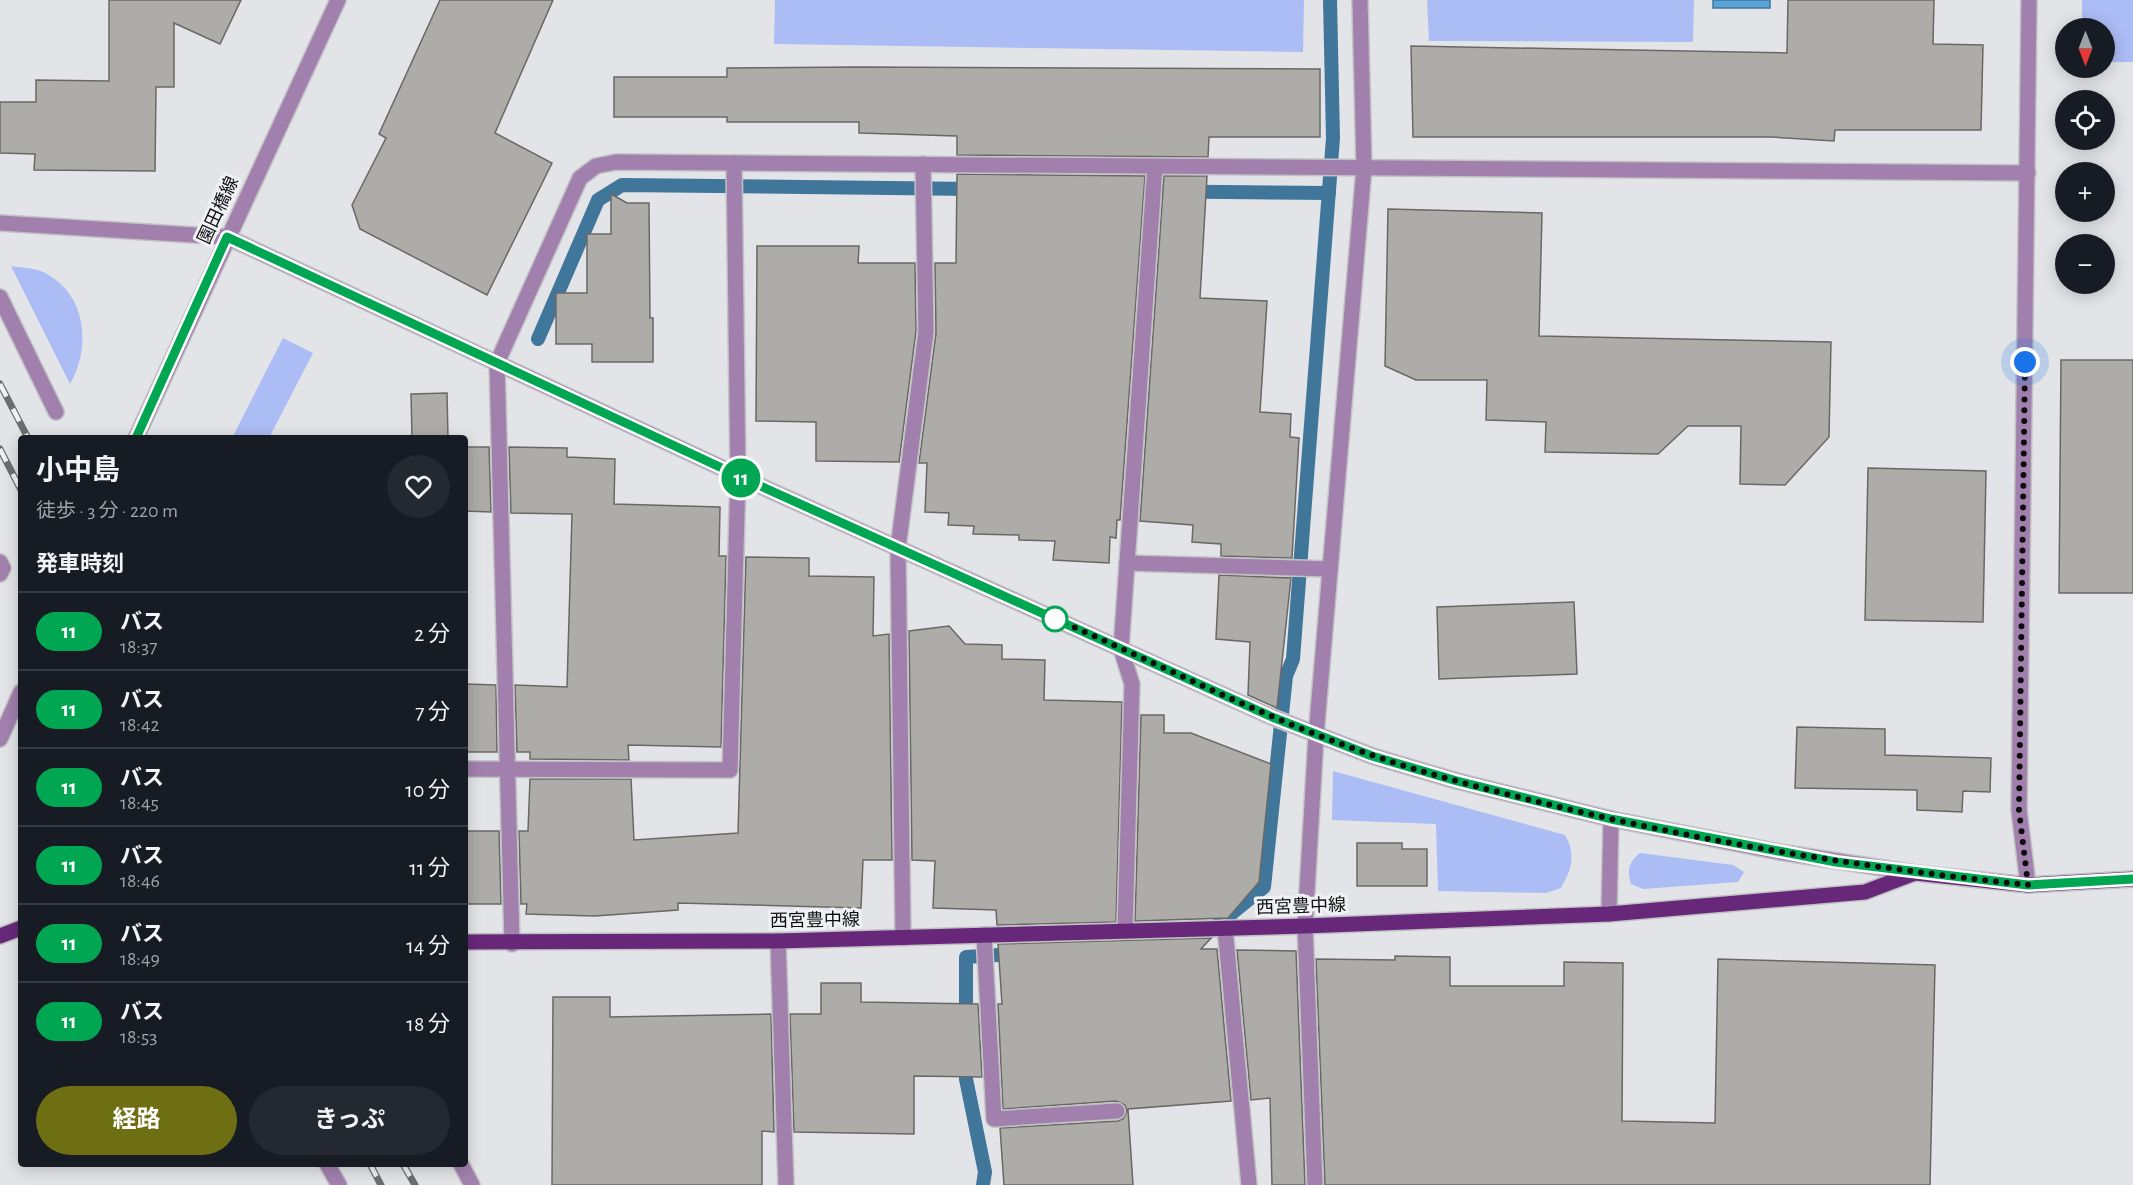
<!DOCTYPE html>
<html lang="ja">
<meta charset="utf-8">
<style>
body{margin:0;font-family:"Alegreya Sans","Noto Sans JP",sans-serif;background:#242831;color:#f1f3f6;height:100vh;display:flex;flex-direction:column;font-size:22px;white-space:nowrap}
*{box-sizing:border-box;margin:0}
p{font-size:20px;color:#9ea1a6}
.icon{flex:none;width:33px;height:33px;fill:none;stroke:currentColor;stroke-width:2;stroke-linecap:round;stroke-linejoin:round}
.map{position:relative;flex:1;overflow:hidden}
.drawer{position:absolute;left:18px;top:435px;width:450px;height:732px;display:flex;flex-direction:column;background:#171b24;border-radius:6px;box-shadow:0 3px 15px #0003}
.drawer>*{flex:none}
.badge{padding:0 12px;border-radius:20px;font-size:21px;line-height:39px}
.needle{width:39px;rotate:180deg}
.buttons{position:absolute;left:2055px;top:18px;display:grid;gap:12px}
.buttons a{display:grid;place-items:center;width:60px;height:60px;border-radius:50%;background:#171b24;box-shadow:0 3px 15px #0003;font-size:30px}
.you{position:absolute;width:30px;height:30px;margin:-15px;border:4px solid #fff;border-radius:50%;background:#1a73e8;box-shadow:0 0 0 9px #1a73e833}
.map>.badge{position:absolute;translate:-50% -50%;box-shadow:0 0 0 3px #fff}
h2{padding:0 18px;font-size:22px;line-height:54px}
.round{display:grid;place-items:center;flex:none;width:63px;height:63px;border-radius:32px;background:#242831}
.overview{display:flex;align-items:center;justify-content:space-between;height:102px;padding:0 18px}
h1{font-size:28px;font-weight:700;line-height:45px}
.action{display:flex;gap:12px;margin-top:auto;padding:12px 18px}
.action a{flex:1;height:69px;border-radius:36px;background:#6e6f13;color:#fff;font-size:24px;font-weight:700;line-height:69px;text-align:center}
.action a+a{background:#242831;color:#f1f3f6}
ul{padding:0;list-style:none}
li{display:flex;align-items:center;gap:18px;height:78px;padding:0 18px;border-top:2px solid #363941}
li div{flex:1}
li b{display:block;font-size:22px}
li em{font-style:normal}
li .badge{min-width:66px;font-weight:700;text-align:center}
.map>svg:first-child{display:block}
.green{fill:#acbcf4}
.water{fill:#57a3d7;stroke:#41769b;stroke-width:1.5}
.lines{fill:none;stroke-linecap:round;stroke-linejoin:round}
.stream{stroke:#41769b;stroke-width:14}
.building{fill:#aeaca9;stroke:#6a6865;stroke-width:1.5}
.minor-casing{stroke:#c1c2c4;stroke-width:18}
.major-casing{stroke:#c1c2c4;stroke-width:18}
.minor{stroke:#a180ad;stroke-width:15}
.major{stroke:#67287a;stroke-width:15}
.rail-casing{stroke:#6c6d6e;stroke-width:7}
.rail{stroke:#f0f1f4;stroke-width:4.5;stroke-dasharray:14;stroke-linecap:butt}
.line-casing{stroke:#fff;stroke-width:14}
.line{stroke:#00a651;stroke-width:9}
.walk{stroke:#0d0d0e;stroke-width:6;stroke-dasharray:0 10.8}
.stop-dot{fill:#fff;stroke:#00a651;stroke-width:3}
.labels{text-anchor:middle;stroke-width:6;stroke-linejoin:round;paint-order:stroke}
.street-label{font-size:18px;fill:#0d0d0e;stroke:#f0f1f4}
</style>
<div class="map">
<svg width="2133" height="1185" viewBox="0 0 2133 1185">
<rect width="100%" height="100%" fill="#e3e4e7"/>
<g class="green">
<path d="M775,0H1304L1303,52L774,44Z"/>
<path d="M1427,0H1694L1693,42L1429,41Z"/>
<path d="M2082,0H2133V62H2105L2104,28H2082Z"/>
<path d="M11,266C22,268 38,268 47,274C87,296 91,348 70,384Z"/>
<path d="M283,338L313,353L269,438H232Z"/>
<path d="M1333,771L1565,835C1576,854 1572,869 1561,888L1546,893L1438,891L1436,824L1332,820Z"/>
<path d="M1640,853L1733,865L1744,872L1738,882L1643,889L1631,884C1627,870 1628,863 1640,853Z"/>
</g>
<rect class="water" x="1713" y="0" width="57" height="8"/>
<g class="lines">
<g class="stream">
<path d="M1125,191L1329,193"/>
<path d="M538,339L598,200L622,185L974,189"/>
<path d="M1184,944H1194L1264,887L1286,676L1293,659L1333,138L1330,0"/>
<path d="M966,1020V957L1015,954"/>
<path d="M966,1060V1079L985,1172L983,1185"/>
</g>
</g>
<g class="building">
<path d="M109,0H241L220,44L174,23V87H156L155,171L34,170L35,154L0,153V102H36V80L109,81Z"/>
<path d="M440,0H553L495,133L552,163L487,295L360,229L352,205L386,138L379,134Z"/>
<path d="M1788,0H1934L1933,44L1983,45L1981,130H1835L1834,141L1771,137H1413L1411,46L1787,53Z"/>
<path d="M859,67L1320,69V137H1209L1208,157L957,155V136L859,133V122H727V117H614V77H727V68Z"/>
<path d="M957,174L1145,176L1120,520H1117L1116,538L1110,537L1109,563L1053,560L1055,541L1019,540V535L973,534L974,526L948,525L949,513L925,512L927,463H919L936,333L935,263H956Z"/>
<path d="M1164,176H1207L1200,298L1267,301L1260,412L1291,414L1290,437L1299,438L1292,558L1221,556V544L1192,542L1193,525L1140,521Z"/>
<path d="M611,194L627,203H649L650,318H653V362H592V344H556V293H587V234H611Z"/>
<path d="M1388,209L1542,213L1539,336L1831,342L1829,437L1785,485L1740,484L1741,426H1688L1658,454L1545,452L1546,422L1486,420L1487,380H1416L1385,366Z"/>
<path d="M757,246H859L858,263H915L916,331L899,462L816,461V422L756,421Z"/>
<path d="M2061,360H2133V593H2059Z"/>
<path d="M447,393L448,438H412L411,394Z"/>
<path d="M465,447H489L491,512L465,511Z"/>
<path d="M509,447L567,448V457L615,459L614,504L720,507L719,556H726L721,747L628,745L629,760L530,759V752H517L515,685L567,687L572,514L511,513Z"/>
<path d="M1868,468L1986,471L1983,622L1865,620Z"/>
<path d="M746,557L809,558V576L874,577L873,636L889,634L892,860H863L861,908L678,903V910L595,916L526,914L527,904H521L519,831H528L530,779H631L634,840L738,833Z"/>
<path d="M1219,575L1291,578L1277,708L1248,695L1250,642L1216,639Z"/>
<path d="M1574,602L1577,674L1439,679L1437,607Z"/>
<path d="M949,626L965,644L1002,645V659L1045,660L1044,700L1122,702L1116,922L997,925L996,910L933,908L935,861L912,860L909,631Z"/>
<path d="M465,684L496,685L497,752H465Z"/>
<path d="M1141,715H1164V733H1191L1271,764L1259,882L1228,918L1135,921Z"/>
<path d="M1797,727L1885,729V755L1991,758L1990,792L1963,791L1962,812L1917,810V790L1795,788Z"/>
<path d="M465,831H499L501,904H465Z"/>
<path d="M1357,843H1402V849H1427V886H1357Z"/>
<path d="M1211,938L1201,949H1217L1231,1101L1128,1109L1133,1185H1004L1000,1128L1118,1121L1123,1119L1127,1111L1125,1105L1116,1101L1003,1109L998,1004H1002L998,944Z"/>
<path d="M1237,950L1296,951L1305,1185H1272L1270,1098L1251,1100Z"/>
<path d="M1395,956L1450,957V986H1564V962L1623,963L1622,1121L1715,1123L1718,959L1935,965L1930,1185H1325L1316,959L1395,960Z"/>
<path d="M821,983H861V1002L978,1004L982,1077L914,1076V1134L794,1132L790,1014H821Z"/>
<path d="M553,997H610V1017L771,1014L774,1132L762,1131V1185H552Z"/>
</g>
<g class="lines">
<g class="minor-casing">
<g id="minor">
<path d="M0,223L227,237L767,489L1272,717L1372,756L1457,781L1611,819L1779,852L1915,873"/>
<path d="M0,297L56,412"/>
<path d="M136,438L338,0"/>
<path d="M0,562L3,568L0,574"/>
<path d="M1127,563L1330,569"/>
<path d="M0,739L21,692"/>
<path d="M465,769L730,770L738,476L734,163"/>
<path d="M2028,885L2019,810L2029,0"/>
<path d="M1609,914L1611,819"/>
<path d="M1225,928L1249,1185"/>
<path d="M1125,931L1132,684L1121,649L1155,166"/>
<path d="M984,935L994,1119L1117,1111"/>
<path d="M903,938L898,548L926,332L923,164"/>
<path d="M778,941L786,1185"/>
<path d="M512,944L497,363L580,178L596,166L616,162L2028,173"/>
<path d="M327,1164L339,1185"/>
<path d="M461,1164L472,1185"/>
<path d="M1315,1185L1305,926L1316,736L1364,168L1360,0"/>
</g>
</g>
<g class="major-casing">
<g id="major">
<path d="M0,936L21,928"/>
<path d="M465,942L778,941L1305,926L1609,914L1865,892L1915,873L2028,885L2133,879"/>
</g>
</g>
<use href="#minor" class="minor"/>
<use href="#major" class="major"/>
<g class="rail-casing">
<g id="rail">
<path d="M0,384L28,438"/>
<path d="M0,449L21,490"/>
<path d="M370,1164L381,1185"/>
<path d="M403,1164L415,1185"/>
</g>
</g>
<use href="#rail" class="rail"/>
</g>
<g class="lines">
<g class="line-casing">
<path id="line" d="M136,438L227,237L767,489L1272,717L1372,756L1457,781L1611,819L1836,862L2028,885L2133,879"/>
</g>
<use href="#line" class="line"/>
<path class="walk" d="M1055,619C1160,664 1261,717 1369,754C1428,775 1490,790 1551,805C1708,843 1867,868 2028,885L2019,810L2025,362"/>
</g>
<circle class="stop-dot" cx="1055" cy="619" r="12"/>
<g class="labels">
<g class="street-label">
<text transform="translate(218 210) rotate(-65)" y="6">園田橋線</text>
<text transform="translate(1301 906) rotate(-2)" y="6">西宮豊中線</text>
<text transform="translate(815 920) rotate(-1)" y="6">西宮豊中線</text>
</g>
</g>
</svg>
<div class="buttons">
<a><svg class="needle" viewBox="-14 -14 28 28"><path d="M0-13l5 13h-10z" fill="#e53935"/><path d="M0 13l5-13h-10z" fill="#9ea1a6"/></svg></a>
<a><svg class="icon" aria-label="locate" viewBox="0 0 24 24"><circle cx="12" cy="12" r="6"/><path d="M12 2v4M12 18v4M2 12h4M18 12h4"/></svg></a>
<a>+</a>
<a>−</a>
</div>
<div class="you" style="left:2025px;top:362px"></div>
<b class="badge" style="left:741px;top:478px;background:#00a651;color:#fff">11</b>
<section class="drawer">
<div class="overview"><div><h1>小中島</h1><p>徒歩 · 3 分 · 220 m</p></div><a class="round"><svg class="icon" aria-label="heart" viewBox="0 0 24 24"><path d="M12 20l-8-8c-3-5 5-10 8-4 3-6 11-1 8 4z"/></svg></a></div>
<h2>発車時刻</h2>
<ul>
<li><span class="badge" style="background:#00a651;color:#fff">11</span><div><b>バス</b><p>18:37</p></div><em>2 分</em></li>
<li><span class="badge" style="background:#00a651;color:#fff">11</span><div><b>バス</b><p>18:42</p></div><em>7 分</em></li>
<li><span class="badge" style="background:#00a651;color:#fff">11</span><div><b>バス</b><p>18:45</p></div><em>10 分</em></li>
<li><span class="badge" style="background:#00a651;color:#fff">11</span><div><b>バス</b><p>18:46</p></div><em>11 分</em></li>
<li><span class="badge" style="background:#00a651;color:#fff">11</span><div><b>バス</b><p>18:49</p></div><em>14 分</em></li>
<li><span class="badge" style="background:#00a651;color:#fff">11</span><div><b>バス</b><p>18:53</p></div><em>18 分</em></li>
</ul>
<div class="action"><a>経路</a><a>きっぷ</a></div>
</section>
</div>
